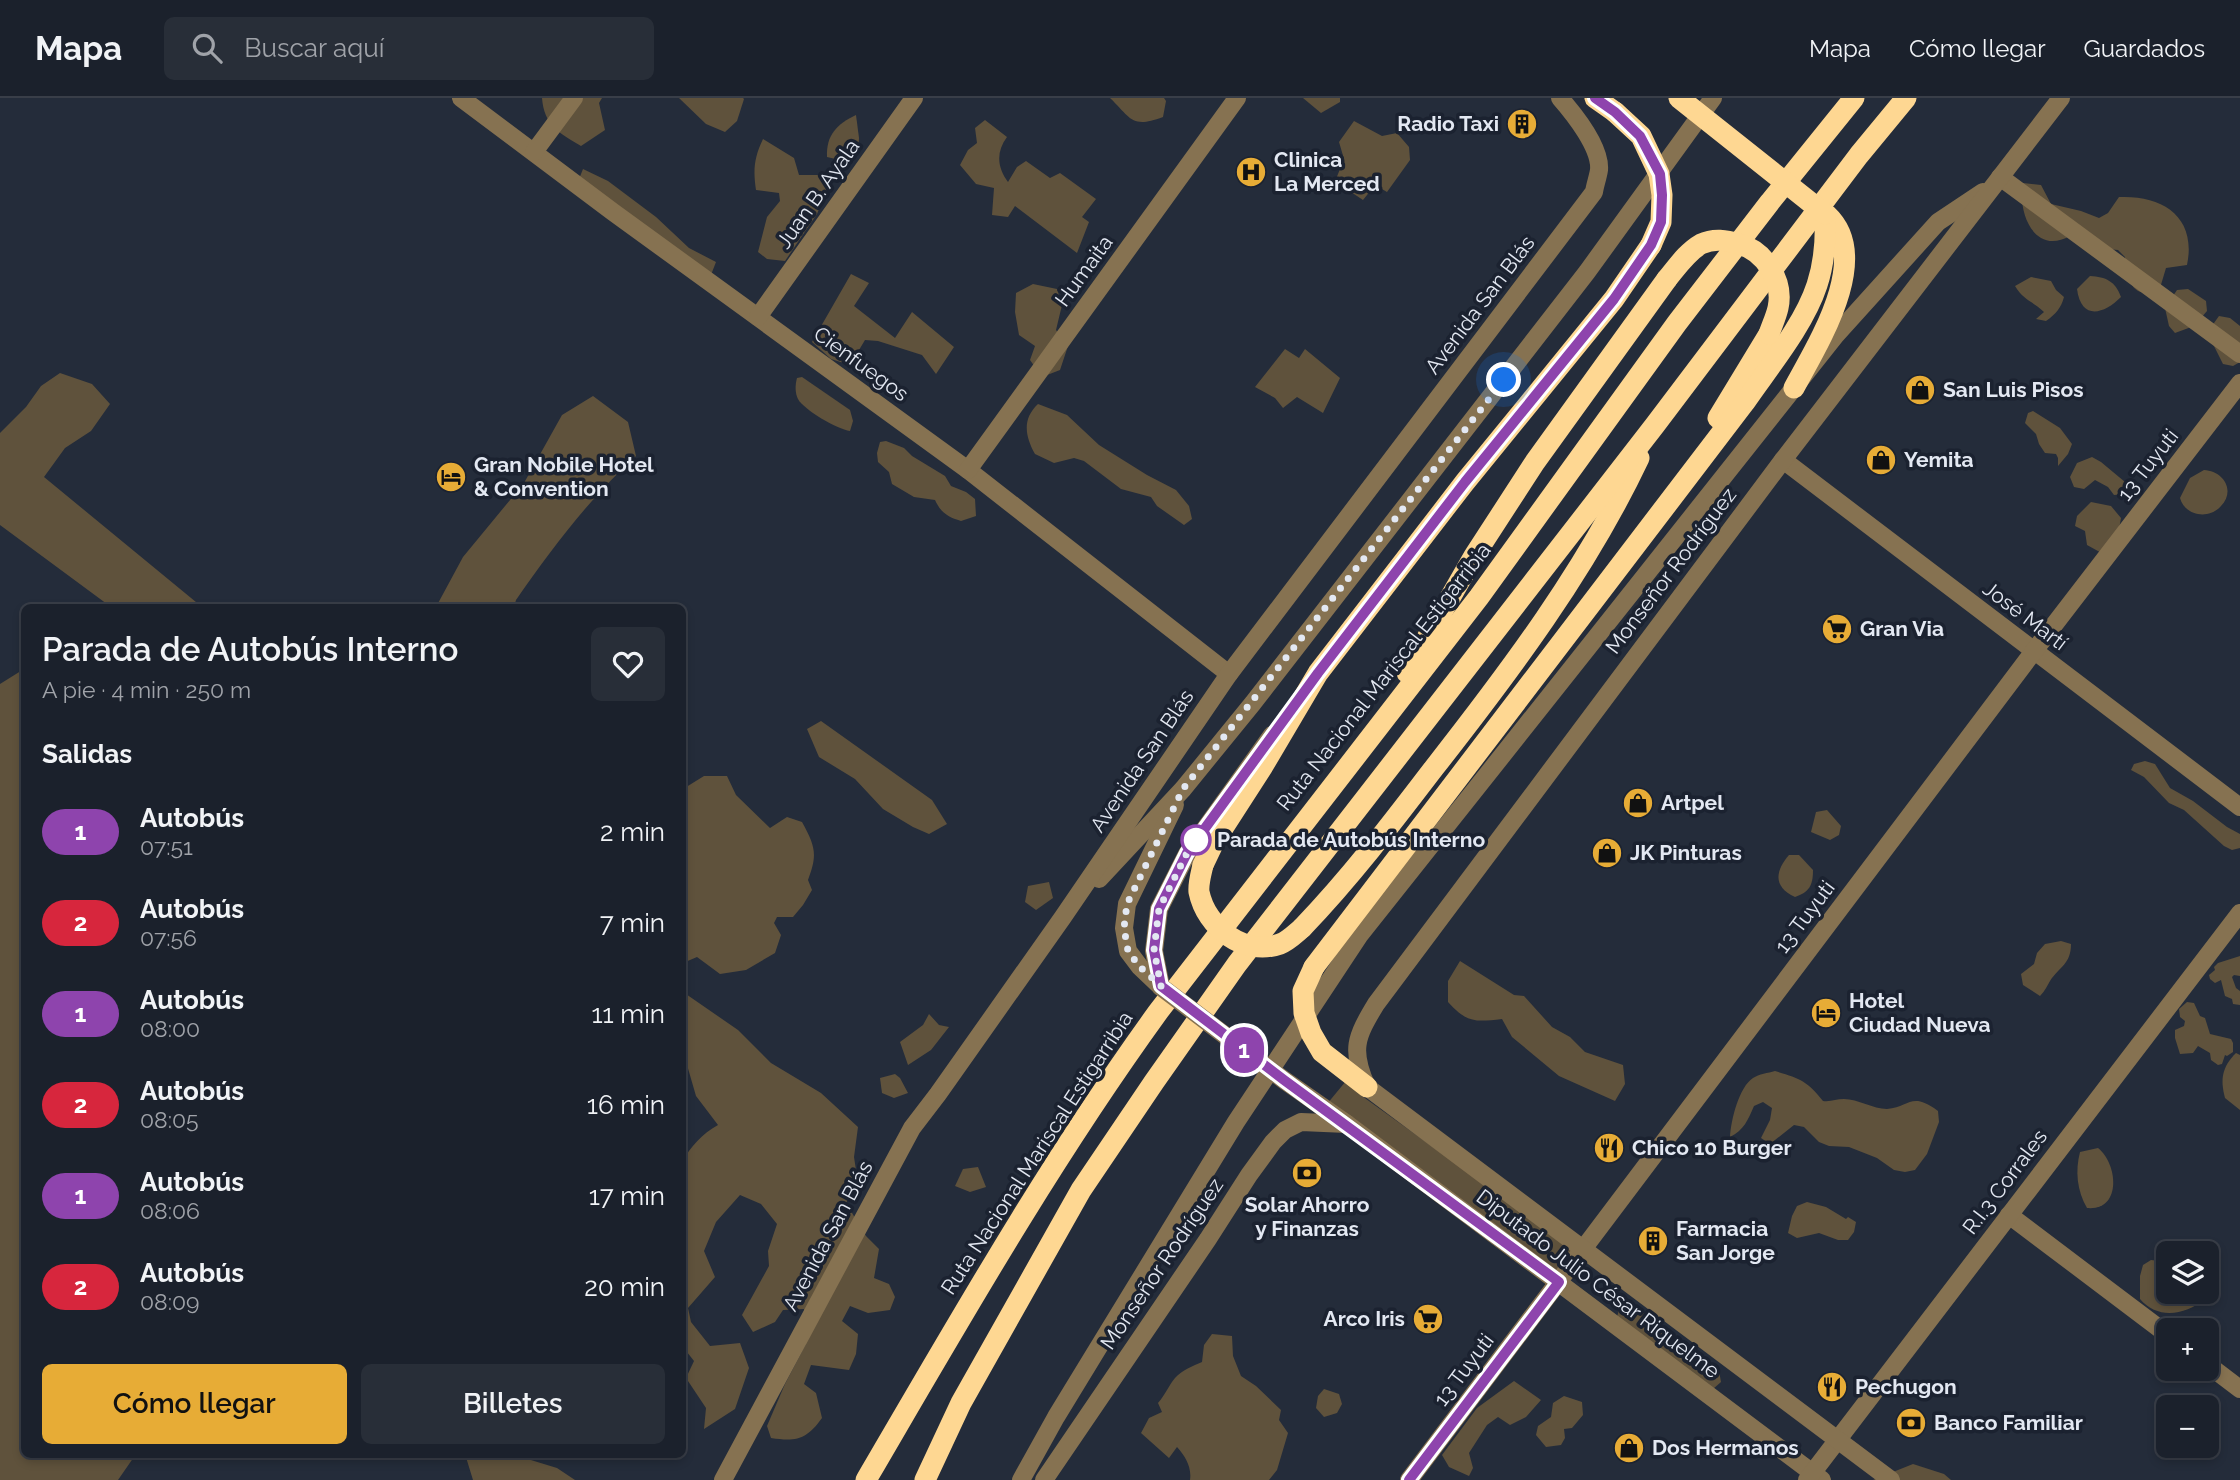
<!DOCTYPE html>
<html lang="es">
<meta charset="utf-8">
<style>
body{margin:0;font-family:Raleway,sans-serif;background:#282e38;color:#f1f3f6;height:100vh;display:flex;flex-direction:column;font-size:26px;white-space:nowrap}
*{box-sizing:border-box;margin:0}
p{font-size:23px;color:#a0a3a9}
.icon{flex:none;width:38px;height:38px;fill:none;stroke:currentColor;stroke-width:2;stroke-linecap:round;stroke-linejoin:round}
.map{position:relative;flex:1;overflow:hidden}
.side{position:absolute;left:21px;top:506px;width:665px;height:854px;display:flex;flex-direction:column;background:#1b212c;border-radius:10px;box-shadow:0 4px 10px #0003,0 0 0 2px #393e48}
.side>*{flex:none}
.badge{padding:0 14px;border-radius:23px;font-size:24px;line-height:46px}
.fabs{position:absolute;left:2156px;top:1143px;display:grid;gap:14px}
.fabs a{display:grid;place-items:center;width:63px;height:63px;border-radius:10px;background:#1b212c;box-shadow:0 4px 10px #0003,0 0 0 2px #393e48;font-size:35px}
.you{position:absolute;width:35px;height:35px;margin:-18px;border:5px solid #fff;border-radius:50%;background:#1a73e8;box-shadow:0 0 0 10px #1a73e833}
.map>.badge{position:absolute;translate:-50% -50%;box-shadow:0 0 0 4px #fff}
h2{padding:0 21px;font-size:26px;line-height:63px}
.round{display:grid;place-items:center;flex:none;width:74px;height:74px;border-radius:10px;background:#282e38}
.summary{display:flex;align-items:center;justify-content:space-between;height:119px;padding:0 21px}
h1{font-size:33px;font-weight:600;line-height:52px}
.primary-button{display:flex;gap:14px;margin-top:auto;padding:14px 21px}
.primary-button a{flex:1;height:80px;border-radius:10px;background:#e7ac36;color:#111;font-size:28px;font-weight:600;line-height:80px;text-align:center}
.primary-button a+a{background:#282e38;color:#f1f3f6}
ul{padding:0;list-style:none}
li{display:flex;align-items:center;gap:21px;height:91px;padding:0 21px}
li div{flex:1}
li b{display:block;font-size:26px}
li em{font-style:normal}
li .badge{min-width:77px;font-weight:700;text-align:center}
header{display:flex;align-items:center;gap:42px;box-sizing:border-box;height:98px;padding:0 35px;background:#1b212c;border-bottom:2px solid #393e48}
header strong{font-size:33px}
nav{display:flex;gap:38px;margin-inline-start:auto;font-size:24px}
.search{width:490px;height:63px;background:#282e38;display:flex;align-items:center;gap:18px;box-sizing:border-box;padding:0 24px;border-radius:10px;color:#a0a3a9;font-size:26px}
.map>svg:first-child{display:block}
.green{fill:#5f523c}
.lines{fill:none;stroke-linecap:round;stroke-linejoin:round}
.minor{stroke:#867251;stroke-width:18}
.highway{stroke:#fed792;stroke-width:21}
.minor-bridge{stroke:#867251;stroke-width:18}
.highway-bridge{stroke:#fed792;stroke-width:21}
.line-casing{stroke:#fff;stroke-width:16}
.line{stroke:#8e44ad;stroke-width:10}
.walk{stroke:#e3e8f2;stroke-width:7;stroke-dasharray:0 12.6}
.stop-dot{fill:#fff;stroke:#8e44ad;stroke-width:3.5}
.labels{text-anchor:middle;stroke-width:7;stroke-linejoin:round;paint-order:stroke}
.poi-label{font-size:21px;font-weight:bold;fill:#e3e8f2;stroke:#1b2230;text-anchor:start}
.street-label{font-size:21px;fill:#e3e8f2;stroke:#1b2230}
.stop-label{font-size:21px;font-weight:bold;fill:#e3e8f2;stroke:#1b2230;text-anchor:start}
</style>
<header>
<strong>Mapa</strong>
<div class="search"><svg class="icon" aria-label="search" viewBox="0 0 24 24"><circle cx="10" cy="10" r="6"/><path d="M15 15l6 6"/></svg>Buscar aquí</div>
<nav><a>Mapa</a><a>Cómo llegar</a><a>Guardados</a></nav>
</header>
<div class="map">
<svg width="2240" height="1382" viewBox="0 0 2240 1382">
<rect width="100%" height="100%" fill="#242c3a"/>
<g class="green">
<path d="M542,0H602L599,5L605,32L581,48C559,35 544,27 542,0Z"/>
<path d="M679,0H743L744,1L737,23L725,34L706,26Z"/>
<path d="M1110,0H1164L1166,3L1163,19C1131,31 1131,20 1110,0Z"/>
<path d="M1303,0H1340V4L1321,15Z"/>
<path d="M856,17L859,40L858,56L840,62L827,59C826,37 837,26 856,17Z"/>
<path d="M985,22L1007,39C996,54 997,69 1008,84L1017,69L1026,63L1050,80L1060,75L1096,101L1082,119L1089,124L1077,155L1015,108L1008,119L992,117L994,90L976,86L960,67L968,52L977,45L975,30Z"/>
<path d="M1354,23L1382,38L1397,35L1409,49L1410,62L1387,94L1375,87L1363,102L1345,90L1336,81L1344,61L1339,44Z"/>
<path d="M763,41L794,60L799,77H818L828,89L817,116L785,163L767,161L758,154L767,119L780,103L779,95L756,92C753,72 754,60 763,41Z"/>
<path d="M583,71L608,83L656,119L689,150L716,164L709,182L577,86Z"/>
<path d="M2023,85L2041,87L2051,106L2081,113L2099,120L2108,115L2119,99C2163,97 2197,119 2187,167L2166,170L2160,190C2132,205 2127,180 2125,159L2118,152L2097,150L2070,138C2034,158 2017,114 2023,85Z"/>
<path d="M851,176L869,185L854,208L895,240L912,214L954,249L936,276L922,257L878,243L865,242L850,267L831,261L812,244Z"/>
<path d="M2090,178C2106,179 2115,183 2121,199C2103,217 2081,222 2077,191Z"/>
<path d="M2031,179L2051,183L2056,192L2064,199C2061,210 2056,216 2046,223L2036,221L2044,214C2033,203 2024,203 2015,188Z"/>
<path d="M1033,186L1057,191L1062,207L1056,232L1068,248L1060,272L1042,279L1030,262L1035,248L1019,237L1015,214L1016,195Z"/>
<path d="M2188,191L2206,203L2207,213L2194,228L2175,235L2169,228L2165,210L2177,192Z"/>
<path d="M2219,218L2230,220L2240,228V264L2233,268L2223,266L2213,246L2204,239Z"/>
<path d="M1285,251L1299,260L1305,251L1340,280L1323,315L1297,299L1283,310L1275,300L1255,289Z"/>
<path d="M60,275L92,286L110,306L91,333L65,350L44,379L202,509H111L0,427V335L26,309L41,288Z"/>
<path d="M802,279L850,312L853,323L850,333C837,331 804,312 798,301C795,295 795,287 797,280Z"/>
<path d="M593,298L628,324L636,358C589,401 552,450 516,502L514,509H436L463,459L524,385L562,317Z"/>
<path d="M1038,306L1067,317L1099,347L1147,377L1176,392L1189,408L1192,421L1184,427L1157,408L1151,399L1121,391L1084,363L1074,360L1054,365L1035,356C1025,338 1022,321 1038,306Z"/>
<path d="M2033,313L2060,330L2072,346L2068,356L2058,368V360L2056,356L2045,355L2039,346L2036,336L2025,325L2028,315Z"/>
<path d="M886,343L904,350L912,358L945,378L951,388L966,394L975,401L976,418L961,423C948,419 941,415 935,402L914,399L892,386L889,374L878,364L877,355L880,344Z"/>
<path d="M2092,359L2101,364L2125,384C2124,392 2122,397 2114,397L2108,389L2095,382L2084,391L2074,389L2070,379L2077,365Z"/>
<path d="M2204,372C2223,373 2236,392 2221,408C2209,422 2185,418 2180,400L2190,380Z"/>
<path d="M2091,404L2111,408L2121,420L2119,431L2107,458L2087,447L2085,433L2075,428L2077,418Z"/>
<path d="M24,571V1356H136L118,1382H0V586Z"/>
<path d="M821,623L932,702L947,726L929,736L913,729L883,711L855,681L819,659L807,631Z"/>
<path d="M2145,663L2155,666L2170,690L2193,703L2227,729L2240,736V750L2232,752L2224,748L2184,712L2169,705L2144,679L2131,672L2134,666Z"/>
<path d="M704,678H727L736,697L770,730L787,719L802,724C815,748 818,756 808,782L812,792L803,807L793,819H777L774,825L781,837L775,855L746,872L720,876L697,859L683,865V691Z"/>
<path d="M1827,712L1841,728L1839,737L1830,742L1811,734L1816,714Z"/>
<path d="M1789,757H1799L1813,772C1813,788 1809,794 1795,799C1773,789 1775,773 1789,757Z"/>
<path d="M1049,784L1053,800L1036,812L1025,804L1028,788Z"/>
<path d="M2061,843L2071,846C2071,866 2060,868 2050,883C2047,888 2045,893 2040,898L2023,887L2021,876L2034,866L2037,855L2045,846Z"/>
<path d="M2240,858V878L2234,877L2232,879L2236,890L2240,893V907L2233,906L2232,901L2225,898L2221,882L2215,885L2210,881L2209,877L2215,872L2214,869L2218,865Z"/>
<path d="M1460,863L1514,897L1524,898L1552,929L1570,939L1585,954L1623,967L1625,986L1615,1003L1559,978L1512,939L1502,921C1475,924 1467,925 1448,904V883Z"/>
<path d="M683,894L738,932L771,965L821,995L858,1029L854,1059L858,1085L846,1105L866,1138L879,1151L874,1180L889,1186L895,1199L890,1212L868,1215L850,1208L842,1223L858,1236L856,1256L849,1272L811,1267L804,1286L816,1295L822,1320C807,1341 797,1344 771,1340L767,1328L785,1286L806,1246L804,1211L783,1212L775,1224L753,1234L742,1217L769,1168L768,1153L777,1126L761,1106L740,1097L716,1124L704,1153L715,1179L688,1210L691,1224L710,1248L740,1245L749,1270L735,1311L704,1331L706,1310L686,1280L694,1263L683,1249L682,1064C691,1048 702,1036 718,1027L696,998L687,967L683,961Z"/>
<path d="M2187,904L2194,905L2200,918L2205,920L2210,936L2231,941L2233,945V954L2227,958L2225,957L2222,966L2218,967L2211,962L2210,955L2198,948L2193,955L2180,956L2175,940V932L2184,928L2185,923L2180,919L2179,911Z"/>
<path d="M929,916L939,927L949,929L931,952L908,967L900,944L923,927Z"/>
<path d="M2236,955L2240,957V1012L2225,1000C2220,981 2222,969 2236,955Z"/>
<path d="M1775,973C1799,980 1808,983 1823,1003C1831,1004 1836,1001 1844,1001C1858,1001 1873,1011 1887,1011C1910,1009 1911,993 1938,1013L1939,1024L1927,1056L1915,1072L1905,1074L1894,1072L1877,1060L1849,1049L1829,1048L1819,1044L1804,1029L1794,1027L1770,1046L1761,1040L1770,1022L1772,1010L1763,1004L1754,1008C1748,1022 1744,1032 1730,1039C1731,1022 1739,989 1753,980C1759,976 1768,975 1775,973Z"/>
<path d="M895,976L900,980L908,995L894,1000L882,995L880,980Z"/>
<path d="M1346,983L1362,998L1576,1152L1559,1176L1327,1006Z"/>
<path d="M2098,1050C2118,1066 2122,1113 2087,1110C2077,1093 2075,1073 2080,1054Z"/>
<path d="M978,1069L986,1089L970,1094L955,1088L963,1071Z"/>
<path d="M1807,1104L1826,1109L1846,1121L1848,1119L1856,1124L1854,1134L1848,1142H1838L1819,1135L1797,1140L1788,1135L1792,1118L1797,1108Z"/>
<path d="M2151,1162L2168,1164V1194H2205V1201C2185,1217 2158,1222 2140,1201V1178L2143,1167Z"/>
<path d="M1620,1208H1637L1659,1231L1678,1241L1693,1255L1719,1273L1721,1284L1713,1291L1617,1219Z"/>
<path d="M1212,1236L1232,1238L1233,1258L1241,1278L1256,1288L1281,1312L1279,1322L1288,1335L1277,1372L1269,1382H1190C1192,1369 1185,1358 1177,1349L1169,1360L1141,1335L1149,1320L1162,1314L1158,1305C1165,1297 1169,1287 1175,1280C1182,1272 1193,1268 1202,1264L1204,1247Z"/>
<path d="M1514,1283L1541,1302L1526,1319L1510,1327L1498,1319L1487,1327L1469,1355L1473,1370L1469,1378L1449,1369L1442,1357L1477,1310Z"/>
<path d="M1324,1291L1339,1296L1342,1306L1337,1315L1324,1319L1316,1310L1318,1298Z"/>
<path d="M1564,1298L1582,1304L1583,1317L1572,1330L1564,1331L1565,1340L1561,1347L1546,1349L1536,1337L1538,1328L1551,1319L1553,1305Z"/>
<path d="M465,1356H519L521,1359L557,1370L575,1382H473Z"/>
<path d="M1913,1366L1944,1376L1951,1382H1873Z"/>
</g>
<g class="lines">
<g class="minor">
<path d="M461,0L613,114L968,372L1229,576"/>
<path d="M534,54L574,0"/>
<path d="M2000,79L2240,256"/>
<path d="M758,219L914,0"/>
<path d="M1783,362L2240,709"/>
<path d="M968,372L1237,0"/>
<path d="M1099,781L1183,691L1253,605L1587,174L1713,0"/>
<path d="M1161,889L1154,853L1159,811L1187,756L1272,637"/>
<path d="M1161,889L1140,869L1128,853L1124,830L1127,806L1175,707"/>
<path d="M2009,1117L2168,1237"/>
<path d="M2207,1266L2240,1291"/>
<path d="M723,1382L912,1030L938,996L1063,819L1229,576L1594,94C1595,87 1598,79 1599,72C1601,50 1574,16 1560,0"/>
<path d="M1021,1382L1056,1319L1236,1024L1359,838L1836,237L1938,124L1983,94"/>
<path d="M1044,1382L1208,1141L1249,1077L1273,1044L1285,1032L1301,1024L1347,1026L1822,1382"/>
<path d="M1409,1382L2034,553L2240,285"/>
<path d="M1807,1382L2240,815"/>
<path d="M1891,1382L1367,989C1350,952 1356,939 1376,906L1783,362L2061,0"/>
</g>
<g class="highway">
<path d="M1595,0L1615,14"/>
<path d="M1794,290C1817,247 1873,160 1827,117"/>
<path d="M1718,320L1769,236"/>
<path d="M1407,575L1474,458L1535,364L1667,181"/>
<path d="M1203,767L1214,744L1263,668L1318,575L1465,384L1614,201L1651,147"/>
<path d="M1302,830C1350,780 1392,725 1434,670C1510,573 1586,472 1639,360"/>
<path d="M1314,869L1745,304C1769,269 1804,227 1817,187C1824,166 1826,138 1825,116"/>
<path d="M866,1382C959,1223 1050,1063 1158,914L1479,499L1677,225L1770,104L1854,0"/>
<path d="M925,1382L961,1305L1081,1092L1154,984L1237,866L1655,327L1859,57L1906,0"/>
</g>
<path class="minor-bridge" d="M1161,889L1284,982L1347,1026"/>
<g class="highway-bridge">
<path d="M1679,0L1825,116"/>
<path d="M1615,14L1641,38L1659,76L1662,97L1661,124L1651,147"/>
<path d="M1667,181C1677,169 1687,154 1701,146C1714,140 1726,142 1739,146C1765,153 1784,183 1778,210C1776,219 1772,227 1769,236"/>
<path d="M1203,767C1201,776 1198,786 1199,794C1206,829 1244,859 1280,846C1288,843 1296,835 1302,830"/>
<path d="M1314,869L1303,893L1304,915L1311,935L1322,954L1367,989"/>
</g>
</g>
<g class="lines">
<g class="line-casing">
<path id="line" d="M1409,1382L1559,1184L1284,982L1161,888L1154,852L1159,811L1187,755L1318,575L1465,384L1614,201L1651,147L1661,124L1662,97L1660,76L1640,38L1615,14L1595,0"/>
</g>
<use href="#line" class="line"/>
<path class="walk" d="M1196,742L1202,734L1187,755L1159,811L1154,852L1161,888L1140,869L1128,853L1124,830L1127,806L1183,691L1504,282"/>
</g>
<defs>
<g id="building-disc" transform="scale(1.575)"><circle r="9.5" fill="#e7ac36" stroke="#1b2230"/><path d="M-4-6H4V6H1V3H-1V6H-4ZM-2.5-4.3h1.7v1.8h-1.7ZM.8-4.3h1.7v1.8H.8ZM-2.5-1h1.7V.8h-1.7ZM.8-1h1.7V.8H.8Z" fill="#111"/></g>
<g id="hospital-disc" transform="scale(1.575)"><circle r="9.5" fill="#e7ac36" stroke="#1b2230"/><path d="M-5-5h3v3.5h4V-5h3V5h-3V1.5h-4V5h-3Z" fill="#111"/></g>
<g id="shop-disc" transform="scale(1.575)"><circle r="9.5" fill="#e7ac36" stroke="#1b2230"/><path d="M-5-2.5h2.3a2.7 3.5 0 0 1 5.4 0H5L5.5 6h-11ZM-1.5-2.5h3a1.5 2.3 0 0 0-3 0Z" fill="#111"/></g>
<g id="hotel-disc" transform="scale(1.575)"><circle r="9.5" fill="#e7ac36" stroke="#1b2230"/><path d="M-6-4.5h1.5V1H6V5H4.5V3h-9V5H-6ZM-4 0a1.8 1.8 0 1 1 3.6 0ZM.5 0V-2.5h3Q6-2.5 6 0Z" fill="#111"/></g>
<g id="supermarket-disc" transform="scale(1.575)"><circle r="9.5" fill="#e7ac36" stroke="#1b2230"/><path d="M-6-5.5h2.5l.6 2H6L4.5 2H-2.5L-4.4-4H-6ZM-1.5 3.2a1.3 1.3 0 1 0 .1 0ZM3 3.2a1.3 1.3 0 1 0 .1 0Z" fill="#111"/></g>
<g id="restaurant-disc" transform="scale(1.575)"><circle r="9.5" fill="#e7ac36" stroke="#1b2230"/><path d="M-5-6h1v4h1v-4h1v4h1v-4h1v5L-1.5 .5V6h-2V.5L-5-1ZM5-6V6H3V1.5H1.5Q1.5-4 5-6Z" fill="#111"/></g>
<g id="bank-disc" transform="scale(1.575)"><circle r="9.5" fill="#e7ac36" stroke="#1b2230"/><path d="M-6-4H6V4H-6ZM0-2.3a2.3 2.3 0 1 0 0 4.6a2.3 2.3 0 1 0 0-4.6Z" fill="#111"/></g>
</defs>
<g fill-rule="evenodd">
<use href="#building-disc" x="1522" y="26"/>
<use href="#hospital-disc" x="1251" y="74"/>
<use href="#shop-disc" x="1920" y="292"/>
<use href="#shop-disc" x="1881" y="362"/>
<use href="#hotel-disc" x="451" y="379"/>
<use href="#supermarket-disc" x="1837" y="531"/>
<use href="#shop-disc" x="1638" y="705"/>
<use href="#shop-disc" x="1607" y="755"/>
<use href="#hotel-disc" x="1826" y="915"/>
<use href="#restaurant-disc" x="1609" y="1050"/>
<use href="#bank-disc" x="1307" y="1075"/>
<use href="#building-disc" x="1653" y="1143"/>
<use href="#supermarket-disc" x="1428" y="1221"/>
<use href="#restaurant-disc" x="1832" y="1289"/>
<use href="#bank-disc" x="1911" y="1325"/>
<use href="#shop-disc" x="1629" y="1350"/>
</g>
<circle class="stop-dot" cx="1196" cy="742" r="14"/>
<g class="labels">
<g class="poi-label">
<text x="1499" y="33" text-anchor="end">Radio Taxi</text>
<text x="1274" y="69">Clinica<tspan x="1274" dy="24">La Merced</tspan></text>
<text x="1943" y="299">San Luis Pisos</text>
<text x="1904" y="369">Yemita</text>
<text x="474" y="374">Gran Nobile Hotel<tspan x="474" dy="24">&amp; Convention</tspan></text>
<text x="1860" y="538">Gran Via</text>
<text x="1661" y="712">Artpel</text>
<text x="1630" y="762">JK Pinturas</text>
<text x="1849" y="910">Hotel<tspan x="1849" dy="24">Ciudad Nueva</tspan></text>
<text x="1632" y="1057">Chico 10 Burger</text>
<text x="1307" y="1114" text-anchor="middle">Solar Ahorro<tspan x="1307" dy="24">y Finanzas</tspan></text>
<text x="1676" y="1138">Farmacia<tspan x="1676" dy="24">San Jorge</tspan></text>
<text x="1405" y="1228" text-anchor="end">Arco Iris</text>
<text x="1855" y="1296">Pechugon</text>
<text x="1934" y="1332">Banco Familiar</text>
<text x="1652" y="1357">Dos Hermanos</text>
</g>
<g class="street-label">
<text transform="translate(818 96) rotate(-55)" y="7">Juan B. Ayala</text>
<text transform="translate(1084 173) rotate(-54)" y="7">Humaita</text>
<text transform="translate(1480 207) rotate(-53)" y="7">Avenida San Blás</text>
<text transform="translate(861 266) rotate(36)" y="7">Cienfuegos</text>
<text transform="translate(2148 367) rotate(-52)" y="7">13 Tuyuti</text>
<text transform="translate(1671 473) rotate(-53)" y="7">Monseñor Rodríguez</text>
<text transform="translate(2025 518) rotate(37)" y="7">José Martí</text>
<text transform="translate(1384 579) rotate(-52)" y="7">Ruta Nacional Mariscal Estigarribia</text>
<text transform="translate(1142 663) rotate(-56)" y="7">Avenida San Blás</text>
<text transform="translate(1805 819) rotate(-53)" y="7">13 Tuyuti</text>
<text transform="translate(1037 1055) rotate(-57)" y="7">Ruta Nacional Mariscal Estigarribia</text>
<text transform="translate(2005 1084) rotate(-53)" y="7">R.I.3 Corrales</text>
<text transform="translate(828 1138) rotate(-62)" y="7">Avenida San Blás</text>
<text transform="translate(1162 1166) rotate(-56)" y="7">Monseñor Rodríguez</text>
<text transform="translate(1598 1186) rotate(37)" y="7">Diputado Julio César Riquelme</text>
<text transform="translate(1464 1272) rotate(-53)" y="7">13 Tuyuti</text>
</g>
<g class="stop-label">
<text x="1217" y="749">Parada de Autobús Interno</text>
</g>
</g>
</svg>
<div class="fabs">
<a><svg class="icon" aria-label="layers" viewBox="0 0 24 24"><path d="M12 4l9 5-9 5-9-5zM3 14l9 5 9-5"/></svg></a>
<a>+</a>
<a>−</a>
</div>
<div class="you" style="left:1504px;top:282px"></div>
<b class="badge" style="left:1244px;top:952px;background:#8e44ad;color:#fff">1</b>
<section class="side">
<div class="summary"><div><h1>Parada de Autobús Interno</h1><p>A pie · 4 min · 250 m</p></div><a class="round"><svg class="icon" aria-label="heart" viewBox="0 0 24 24"><path d="M12 20l-8-8c-3-5 5-10 8-4 3-6 11-1 8 4z"/></svg></a></div>
<h2>Salidas</h2>
<ul>
<li><span class="badge" style="background:#8e44ad;color:#fff">1</span><div><b>Autobús</b><p>07:51</p></div><em>2 min</em></li>
<li><span class="badge" style="background:#d7263d;color:#fff">2</span><div><b>Autobús</b><p>07:56</p></div><em>7 min</em></li>
<li><span class="badge" style="background:#8e44ad;color:#fff">1</span><div><b>Autobús</b><p>08:00</p></div><em>11 min</em></li>
<li><span class="badge" style="background:#d7263d;color:#fff">2</span><div><b>Autobús</b><p>08:05</p></div><em>16 min</em></li>
<li><span class="badge" style="background:#8e44ad;color:#fff">1</span><div><b>Autobús</b><p>08:06</p></div><em>17 min</em></li>
<li><span class="badge" style="background:#d7263d;color:#fff">2</span><div><b>Autobús</b><p>08:09</p></div><em>20 min</em></li>
</ul>
<div class="primary-button"><a>Cómo llegar</a><a>Billetes</a></div>
</section>
</div>
